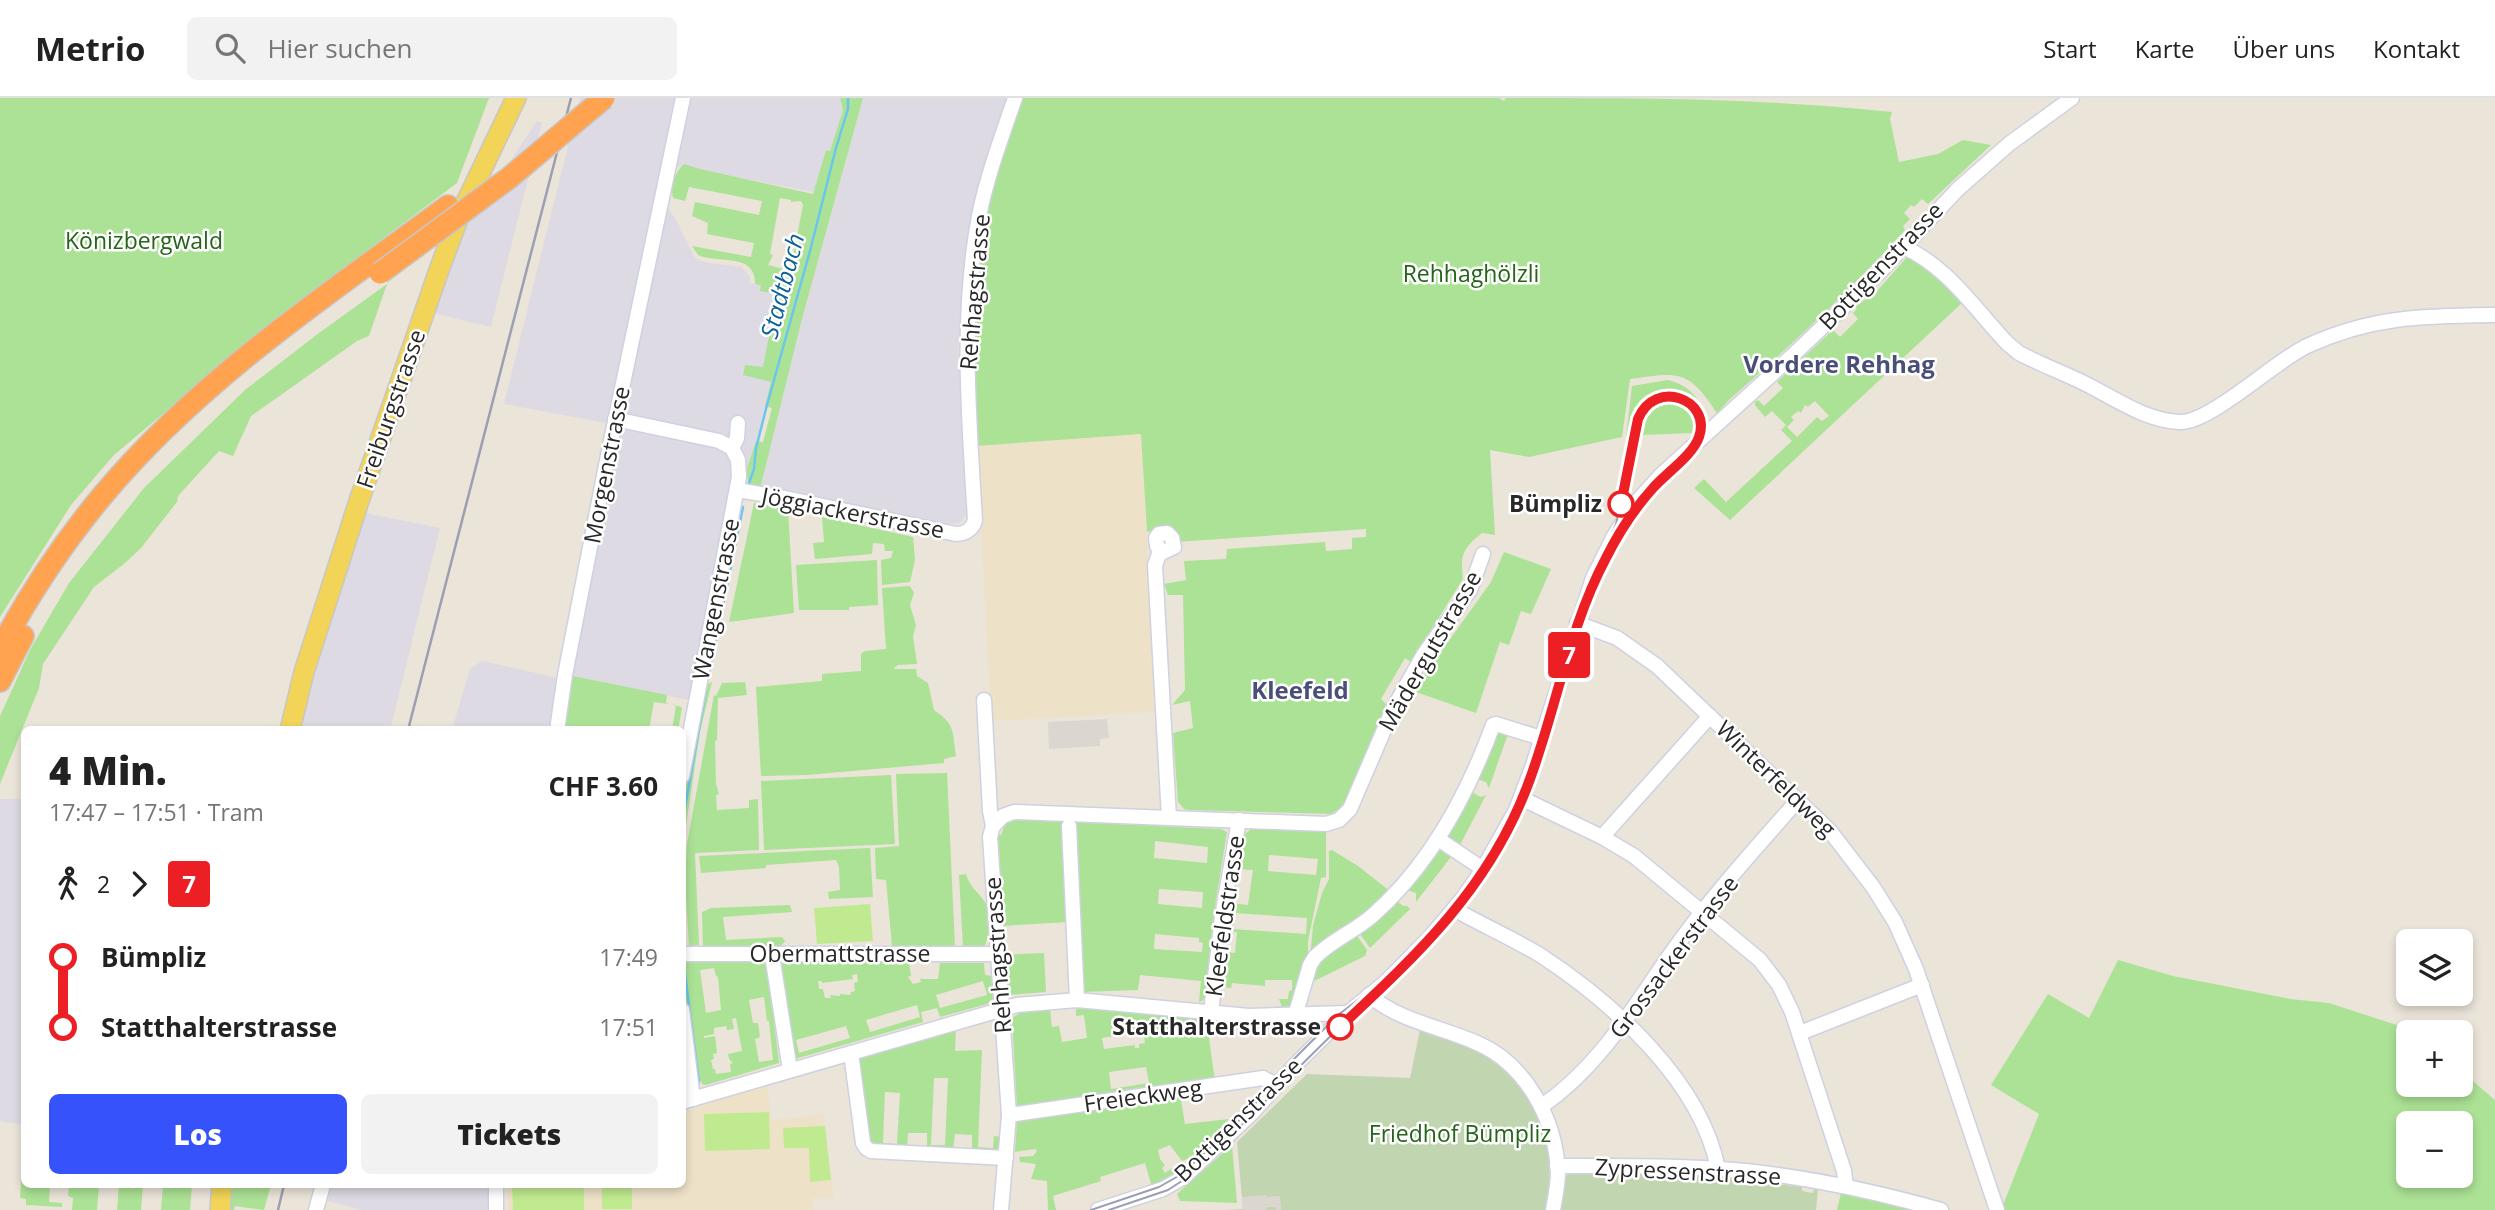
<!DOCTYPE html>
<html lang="de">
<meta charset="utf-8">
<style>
body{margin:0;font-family:"Open Sans",sans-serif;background:#f2f2f2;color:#222;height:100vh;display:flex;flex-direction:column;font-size:26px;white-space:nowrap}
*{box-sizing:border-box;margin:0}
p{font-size:23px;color:#767676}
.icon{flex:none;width:38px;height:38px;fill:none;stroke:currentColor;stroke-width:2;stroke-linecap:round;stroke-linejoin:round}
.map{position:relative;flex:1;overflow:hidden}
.sheet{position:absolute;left:21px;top:628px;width:665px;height:462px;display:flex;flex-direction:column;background:#fff;border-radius:10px;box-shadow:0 4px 10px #0003}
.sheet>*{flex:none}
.badge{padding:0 14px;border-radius:5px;font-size:24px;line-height:46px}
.buttons{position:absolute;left:2396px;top:831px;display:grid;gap:14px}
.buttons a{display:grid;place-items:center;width:77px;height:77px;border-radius:10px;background:#fff;box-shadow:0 4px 10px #0003;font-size:35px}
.map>.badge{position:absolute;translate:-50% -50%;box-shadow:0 0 0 4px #fff}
.legs{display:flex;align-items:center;gap:10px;height:77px;padding:0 28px;font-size:23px}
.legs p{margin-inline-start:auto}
.overview{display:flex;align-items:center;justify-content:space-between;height:119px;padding:0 28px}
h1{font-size:38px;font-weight:800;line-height:52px}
.cta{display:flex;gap:14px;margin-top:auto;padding:14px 28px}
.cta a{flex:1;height:80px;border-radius:10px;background:#3653fb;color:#fff;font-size:28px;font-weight:800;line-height:80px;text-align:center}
.cta a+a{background:#f2f2f2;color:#222}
ul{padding:0 28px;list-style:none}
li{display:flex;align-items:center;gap:24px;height:70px;font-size:26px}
li i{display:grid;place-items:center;width:10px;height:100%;margin:0 9px;background:currentColor}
li i::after{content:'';width:18px;height:18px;margin:-9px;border:5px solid;border-radius:50%;background:#fff}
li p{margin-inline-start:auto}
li:first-child i{background:linear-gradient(#0000 50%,currentColor 0)}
li:last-child i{background:linear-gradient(currentColor 50%,#0000 0)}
header{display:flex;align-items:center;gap:42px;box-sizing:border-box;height:98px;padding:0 35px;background:#fff;border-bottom:2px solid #e0e0e0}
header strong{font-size:33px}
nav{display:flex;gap:38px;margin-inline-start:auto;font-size:24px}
.search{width:490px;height:63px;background:#f2f2f2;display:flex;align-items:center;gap:18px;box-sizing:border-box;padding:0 24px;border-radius:10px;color:#767676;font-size:26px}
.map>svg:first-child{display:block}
.industrial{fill:#dddae3}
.education{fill:#ede2c8}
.green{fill:#ace295;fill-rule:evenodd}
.cemetery{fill:#c0d5b0}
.pitch{fill:#c0ea90}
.plaza{fill:#dbd7d0}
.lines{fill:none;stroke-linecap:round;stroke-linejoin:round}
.stream{stroke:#6ac6ef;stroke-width:2.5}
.minor-casing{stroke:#cfd1e1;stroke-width:17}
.major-casing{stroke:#c7c7c7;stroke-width:22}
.highway-casing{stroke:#c7c7c7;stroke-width:24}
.minor{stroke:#fff;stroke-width:14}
.major{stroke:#f1d458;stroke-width:19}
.highway{stroke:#ffa350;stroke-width:21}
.tram{stroke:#9c9fb3;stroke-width:2}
.rail{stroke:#9c9fb3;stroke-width:2.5}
.highway-bridge-casing{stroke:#c7c7c7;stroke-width:24;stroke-linecap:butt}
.highway-bridge{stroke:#ffa350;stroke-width:21}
.line-1-casing{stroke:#fff;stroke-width:16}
.line-1{stroke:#ec1f25;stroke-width:10}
.stop-1-dot{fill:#fff;stroke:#ec1f25;stroke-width:3.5}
.labels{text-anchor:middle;stroke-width:5;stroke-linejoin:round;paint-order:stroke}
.park-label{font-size:23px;fill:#256419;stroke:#fff}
.street-label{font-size:23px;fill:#282828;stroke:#fff}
.stop-label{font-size:23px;font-weight:bold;fill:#282828;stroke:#fff;text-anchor:end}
.water-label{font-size:24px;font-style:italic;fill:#0c6298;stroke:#fff}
.neighbourhood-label{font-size:24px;font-weight:bold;fill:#494f78;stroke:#fff}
</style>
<header>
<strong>Metrio</strong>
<div class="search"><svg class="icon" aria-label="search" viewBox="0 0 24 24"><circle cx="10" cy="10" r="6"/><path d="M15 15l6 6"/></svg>Hier suchen</div>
<nav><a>Start</a><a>Karte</a><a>Über uns</a><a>Kontakt</a></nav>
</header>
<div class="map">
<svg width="2495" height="1112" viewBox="0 0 2495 1112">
<rect width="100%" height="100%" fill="#ebe4d9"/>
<g class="industrial">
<path d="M580,0H676L606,325L504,306Z"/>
<path d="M687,0H840L843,12L830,53L826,52L814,94L671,67Z"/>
<path d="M863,0H1012L978,108L973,113L971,121L974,129L962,242L958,249L967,416L960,425L947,426L946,429L760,391L802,221Z"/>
<path d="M537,23L542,25L491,229L429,214L466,129Z"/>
<path d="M661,110L669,112L675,120L695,160L703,164L742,169L750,179V185L793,194L753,357L745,376L735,386L689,602L568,577Z"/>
<path d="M360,414L440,430L390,632H296Z"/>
<path d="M482,563L562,581L554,632H452L470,571Z"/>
<path d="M0,701H24V1027L0,1023Z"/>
<path d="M332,1087H490L493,1112H362L328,1103Z"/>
</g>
<g class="education">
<path d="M1141,336L1156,614L991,623L977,348Z"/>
<path d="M767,985L771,1022L823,1016L834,1100H812L814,1112H507V1087H682L683,1013L696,1010L699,1005Z"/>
</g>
<g class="green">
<path d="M0,0H489L457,85L274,222L114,357L71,407L0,519Z"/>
<path d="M840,0H863L802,221L760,391L750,387L745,376L756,343L763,344L772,310L765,308L771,284L743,277L745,267L763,269L777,196L760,193L761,187L755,186C756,154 718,166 698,157L692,148L751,159L754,145L707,136L708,125L692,118L695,104L759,117L762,103L689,89L685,103L673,100C670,88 675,74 684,66L700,71L813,96L826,52L830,53L843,12ZM780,100L791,102V104L801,103L803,107L791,169L787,172L768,167L773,157L770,156Z"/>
<path d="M1019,0H1499L1504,3L1506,0C1635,0 1764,0 1892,14L1890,21L1899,64L1938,56L1963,42L1991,47L1928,106L1922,101L1914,109L1911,107L1904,115L1910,121L1903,128L1905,132C1850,193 1790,248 1729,302L1717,315C1688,271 1679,274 1630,281L1622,339L1529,359L1490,352L1495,437L1482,435C1463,450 1460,457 1463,481L1411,564L1405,560L1381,601L1387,607L1343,708L1331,716L1189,712L1184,711L1178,704L1173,635L1193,630L1190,603L1172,607L1185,592L1183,497H1168L1164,486L1186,482L1184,463L1226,461L1227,451L1325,444L1326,453L1352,451V440L1366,439V431L1175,444L1159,430L1147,434L1141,336L976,348L972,273L980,151L984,119Z"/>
<path d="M1908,158L1914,159L1964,203L1730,422L1694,390L1704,381L1726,404L1792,343L1781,332L1786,327L1772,313L1765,319L1755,307V304L1758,302L1764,308L1783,290L1777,284L1833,232L1840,239L1858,221L1853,215L1857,211L1855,209L1877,193ZM1815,303L1829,318L1822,323L1817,319L1797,339L1787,329L1794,322L1791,319L1798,313L1801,315L1805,307L1808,309Z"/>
<path d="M387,186L369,238L357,243L251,318L233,358L219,353L178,398L177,404L141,450L125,465L94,489L43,566L39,590L0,686V618L30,552L69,485L144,390L245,292L319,235Z"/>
<path d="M1668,282C1691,288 1700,301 1708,322L1705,325C1698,296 1662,280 1640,306C1633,315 1632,327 1629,338L1626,339L1632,288Z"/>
<path d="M1674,302C1689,305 1697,315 1698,331L1693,335L1643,337C1646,318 1652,303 1674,302Z"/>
<path d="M754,405L788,411L794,515L729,524Z"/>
<path d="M822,419L913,439L915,462L910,484L882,487L881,462L891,460L893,453H885L884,446L873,445L872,456L815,461L813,445L824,444Z"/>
<path d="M1504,454L1551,471L1531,516L1521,513L1509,547L1500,544L1476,615L1413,593L1491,484Z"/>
<path d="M877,462L878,507L849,509V512H799L796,467Z"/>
<path d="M910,488L914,495L910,507L916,527L913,538L917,566L898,567L893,571H916L917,578L928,585L934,612C956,627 952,633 956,658L944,661V665L807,677L761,678L756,589L822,583V576L861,573V556L865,553L886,551L882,490Z"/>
<path d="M573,578L667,597L666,605L681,609L682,610L678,632H672L676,607L654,604L649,632H565Z"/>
<path d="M712,584L700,634L683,747V690L700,590Z"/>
<path d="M745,584L747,597L718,600L717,642L715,643L716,686L719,696L716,697L717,712L749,710V702L758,701L759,752L695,755L699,847L689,848L685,783L687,746L714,597L716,598L722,585Z"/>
<path d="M1494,632L1509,633L1489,690L1486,684L1480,682L1475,685Z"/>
<path d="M947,675L955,849L892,848L886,782L876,781L875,750L899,748L896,676Z"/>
<path d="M891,677L895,746L764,752L761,683Z"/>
<path d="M1472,692L1475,696L1481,699L1486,697L1458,751L1445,741Z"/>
<path d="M1014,722L1063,724L1068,824L1001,828L996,737H1001L1005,726Z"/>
<path d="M1073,724L1221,731L1227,734L1213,821L1205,899L1202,903L1199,904L1201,883L1140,877L1138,892L1083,894ZM1155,743L1208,749L1207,765L1154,760ZM1159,791L1203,794L1202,810L1158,806ZM1155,836L1199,840V844L1203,845L1202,854L1154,851Z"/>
<path d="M1251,731L1326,734V779L1321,780L1308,843V863L1291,908L1282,909L1279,901H1288L1289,893L1292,892V882H1265V888L1232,885L1231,890L1222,889L1226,854L1235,855L1237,834L1228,833L1232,805L1248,807L1253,772L1238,771L1244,737ZM1269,757L1318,761L1316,777L1268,773ZM1234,815L1307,820L1306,836L1233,831Z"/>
<path d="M1437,749L1454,755L1416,804V795L1404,791Z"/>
<path d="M870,750L873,799L829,801L828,794L840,792L839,769L836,762L766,767V770L701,775L699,758Z"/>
<path d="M1332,752L1358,768L1391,794L1310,861L1313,828L1322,795L1329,781V753Z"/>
<path d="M966,776C969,788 978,794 985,804C990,813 990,840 984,849H963L959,777Z"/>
<path d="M1400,800L1399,805L1403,808H1407L1410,811L1370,850L1358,833Z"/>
<path d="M790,807L792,814L723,819L726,842L782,839L785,843L781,848H703L702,814L711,810Z"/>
<path d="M1355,835L1367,852L1365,858L1308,886L1314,868Z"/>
<path d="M1044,855L1046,894L1009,897L1002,857Z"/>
<path d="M2118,862L2173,878L2290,901L2329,905L2412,932L2414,934H2408V987H2460L2461,973L2495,1002V1112H2001L2039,1016L1991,987L2048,896L2089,920ZM2408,1026H2460V1078H2408Z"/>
<path d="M687,864H760L765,866L768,874L779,965L706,987L702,986L701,983L696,984C693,962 675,878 687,864ZM714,870L716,878L718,879L721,912L706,915L700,872ZM764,899L767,923H769L773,962L759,964L755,941L760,939L758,925H753L749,902ZM736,920L742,953L728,956L729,961L733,965L730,966L731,974L716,976L715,971H713L711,962L714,961L713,956L717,955L715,938L704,940V938L714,936V930L726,928L727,932L734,931L732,921Z"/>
<path d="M786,864H909L911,878L908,879L913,886L921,884L920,881H938L940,865H984L985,877L993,878V901L987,906L940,919L937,910L921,914L923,924L795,961L780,867ZM857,876L858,884L854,885L855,893L851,894L850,897L840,896V898L830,897L831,900H825L823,891H819L818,883H822V885L853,881L852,877ZM983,883L987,897L940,910L936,897ZM917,907L920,919L870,934L866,922ZM846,928L850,940L799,955L796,942Z"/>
<path d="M1076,907L1206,919L1215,983L1017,1011L1012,920L1020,915L1050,911L1052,929L1059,928L1062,944L1087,940L1084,917L1076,918ZM1143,933L1145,945L1139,946V950H1135V947L1104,951L1102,940ZM1146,969L1149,985L1111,991L1109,974Z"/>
<path d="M956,929L955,953L982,952L978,1049L993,1050L994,1038L1000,1039L998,1054H972V1037L955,1036L953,1053L927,1052V1035H908L907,1052L869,1049L856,960ZM934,980H948L945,1047H931ZM885,994L900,995L897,1046L883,1045Z"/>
<path d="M1180,996L1185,1026L1229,1021L1221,1029L1223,1031L1197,1057L1182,1063L1170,1047L1158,1052L1160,1061L1165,1067L1162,1070L1165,1075L1172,1070L1177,1076L1152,1089L1145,1065L1100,1079L1101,1083L1053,1098L1056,1112H1048L1047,1083L1031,1081L1036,1066L1020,1064L1019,1059L1033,1058L1037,1053L1036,1051L1015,1054L1017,1022Z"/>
<path d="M24,1039V1087H50L49,1104L62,1105V1109L26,1107V1101L20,1100Z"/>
<path d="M1232,1047L1237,1105L1180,1103L1177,1096Z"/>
<path d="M69,1087H99L97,1112H72L73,1100L68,1098Z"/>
<path d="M119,1087H143L141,1112H117Z"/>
<path d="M163,1087H192L190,1112H161Z"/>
<path d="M229,1087H271L264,1112L235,1108L234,1112H227Z"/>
<path d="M1841,1095L1915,1112H1837Z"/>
</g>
<g class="cemetery">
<path d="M1420,932C1438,938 1458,943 1475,952C1514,972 1545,1015 1549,1059C1551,1077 1548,1094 1545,1112H1225L1243,1111L1237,1044L1307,976L1410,980Z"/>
<path d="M1571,1075H1668L1716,1078L1802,1089V1093L1813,1095L1814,1091H1818L1816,1112H1561L1565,1079Z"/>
</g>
<g class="pitch">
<path d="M870,806L873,843L817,846L814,810Z"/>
<path d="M769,1014L770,1051L705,1053L704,1016Z"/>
<path d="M825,1028L831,1082L810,1084L809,1050H784L783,1030Z"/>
<path d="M512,1087H584V1112H513Z"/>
<rect x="602" y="1087" width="30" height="24"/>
</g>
<g class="plaza">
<path d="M1107,621L1109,640L1100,641V648L1049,651L1048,624Z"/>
<path d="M1266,1097L1267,1099L1280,1098L1281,1112H1276L1275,1109H1267L1266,1112H1228H1243L1242,1099Z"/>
</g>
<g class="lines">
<g class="stream">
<path d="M749,385L754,371L756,350L767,307L810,153L836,50L848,11V0"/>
<path d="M712,562L743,409"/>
<path d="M682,726L706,592"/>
<path d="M684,868L699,984"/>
</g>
<g class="minor-casing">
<g id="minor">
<path d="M1903,149C1946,167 1975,211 2007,245L2019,255C2040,266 2061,274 2082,284C2113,299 2145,323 2180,324C2210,325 2275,263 2307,248C2372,218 2425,218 2495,217"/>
<path d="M615,321L719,343L732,350"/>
<path d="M732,350L737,340L738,325"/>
<path d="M737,392L785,400L956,436C965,436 973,431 975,422C969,321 960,218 979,118C987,78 1002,38 1015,0"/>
<path d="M1162,454L1157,448L1156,440L1159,436L1167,435L1172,440L1174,449L1159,456L1155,467L1169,720"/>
<path d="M1577,525L1617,540L1657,568L1830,733L1873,789L1895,824L1916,871L1997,1112"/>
<path d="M984,602L990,713L993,728L990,739L1009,1017L1001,1112"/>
<path d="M557,632L565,577L609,352L683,0"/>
<path d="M682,678L739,379L738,362L732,350"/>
<path d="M1521,700L1602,739L1634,758L1760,862L1779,887L1792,914L1844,1073L1846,1088"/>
<path d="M993,728L1003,718L1014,714L1326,726L1339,722L1350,711L1393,611L1424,556L1470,492L1483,456"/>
<path d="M1069,728L1077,902"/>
<path d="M1602,739L1710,618"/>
<path d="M1438,741L1483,771"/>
<path d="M1454,811C1482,827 1512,840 1540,857C1612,904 1701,983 1718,1071"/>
<path d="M682,856H998"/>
<path d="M772,857L790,972"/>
<path d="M1369,897C1399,923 1441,929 1477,945C1526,966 1556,1022 1558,1075C1558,1087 1555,1100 1553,1112"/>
<path d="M682,912L693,1001"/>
<path d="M1211,914L1222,819L1239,722"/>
<path d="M1295,918L1310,867L1315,859C1332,842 1355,833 1372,818C1429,768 1467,698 1493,627L1496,626L1541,640"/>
<path d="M1800,935L1922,887"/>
<path d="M851,955L863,1045L866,1050L871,1053L1006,1060"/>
<path d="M682,1004L1017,907L1077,902L1249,918L1348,915"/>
<path d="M1542,1008C1600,968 1632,911 1672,854C1710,800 1755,751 1798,702"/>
<path d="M1009,1017L1263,980L1276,987"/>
<path d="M1557,1068C1620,1068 1683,1067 1746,1073C1812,1080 1877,1094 1941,1112"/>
<path d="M316,1112L323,1087"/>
<path d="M496,1112V1087"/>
<path d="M1098,1112L1163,1091L1184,1079L1251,1016L1297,965L1348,915L1387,883L1432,837L1463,800L1483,771L1516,712L1533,667L1593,480L1614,438L1633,408L1661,377L1791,259L1876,178L1958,91L2009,46L2072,0"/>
</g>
</g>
<g class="major-casing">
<g id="major">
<path d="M290,632L304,574L359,403L438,175L458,121L516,0"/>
<path d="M220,1112L222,1087"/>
</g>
</g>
<g class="highway-casing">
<g id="highway">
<path d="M0,551C29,496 63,445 103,397C200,281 328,196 448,108"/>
<path d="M0,583L23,538"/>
</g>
</g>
<use href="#minor" class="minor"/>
<use href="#major" class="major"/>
<use href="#highway" class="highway"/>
<path class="tram" d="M1091,1112L1159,1089L1182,1076L1248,1014L1284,971L1338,917L1384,882L1403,864L1471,786L1503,733L1524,686L1585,494L1616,426L1640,317C1660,279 1715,306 1697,343C1691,356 1675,366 1665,377C1566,477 1569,619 1506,737C1463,817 1405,866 1341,928C1290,977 1242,1028 1191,1077L1168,1092L1109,1112"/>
<g class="rail">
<path d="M408,632L571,0"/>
<path d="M278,1112L284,1087"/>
</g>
<g class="highway-bridge-casing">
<path id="highway-bridge" d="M380,175L509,80L604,0"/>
</g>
<use href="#highway-bridge" class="highway-bridge"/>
</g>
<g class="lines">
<g class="line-1-casing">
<path id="line-1" d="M1340,929C1418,856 1488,791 1527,689C1556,614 1568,531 1606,460C1619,434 1634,411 1653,390C1666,375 1693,357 1699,339C1712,301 1655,280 1638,321L1621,406"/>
</g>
<use href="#line-1" class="line-1"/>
</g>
<g class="stop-1-dot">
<circle cx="1621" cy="406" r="12"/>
<circle cx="1340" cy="929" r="12"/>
</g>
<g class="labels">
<g class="park-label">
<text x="144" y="151">Könizbergwald</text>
<text x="1471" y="184">Rehhaghölzli</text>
<text x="1460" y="1044">Friedhof Bümpliz</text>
</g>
<g class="street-label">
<text transform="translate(1881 168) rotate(-46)" y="8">Bottigenstrasse</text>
<text transform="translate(975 194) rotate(-85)" y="8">Rehhagstrasse</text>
<text transform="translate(391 311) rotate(-71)" y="8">Freiburgstrasse</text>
<text transform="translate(607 367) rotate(-79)" y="8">Morgenstrasse</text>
<text transform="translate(853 415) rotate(11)" y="8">Jöggiackerstrasse</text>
<text transform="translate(716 501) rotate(-79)" y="8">Wangenstrasse</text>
<text transform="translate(1430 553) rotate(-60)" y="8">Mädergutstrasse</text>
<text transform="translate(1776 681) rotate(44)" y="8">Winterfeldweg</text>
<text transform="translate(1225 818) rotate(-82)" y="8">Kleefeldstrasse</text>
<text x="840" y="864">Obermattstrasse</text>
<text transform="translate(998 857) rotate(-94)" y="8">Rehhagstrasse</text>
<text transform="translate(1674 859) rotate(-53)" y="8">Grossackerstrasse</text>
<text transform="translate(1143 998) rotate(-8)" y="8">Freieckweg</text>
<text transform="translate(1238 1022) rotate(-44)" y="8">Bottigenstrasse</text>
<text transform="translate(1688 1074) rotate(3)" y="8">Zypressenstrasse</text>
</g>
<g class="stop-label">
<text x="1602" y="414">Bümpliz</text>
<text x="1321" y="937">Statthalterstrasse</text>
</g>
<g class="water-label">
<text transform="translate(783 188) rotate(-75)" y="8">Stadtbach</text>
</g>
<g class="neighbourhood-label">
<text x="1839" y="275">Vordere Rehhag</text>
<text x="1300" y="601">Kleefeld</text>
</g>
</g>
</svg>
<div class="buttons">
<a><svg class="icon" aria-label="layers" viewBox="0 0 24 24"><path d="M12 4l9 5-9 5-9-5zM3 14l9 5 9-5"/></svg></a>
<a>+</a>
<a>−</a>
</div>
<b class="badge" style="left:1569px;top:557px;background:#ec1f25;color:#fff">7</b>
<section class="sheet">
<div class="overview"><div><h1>4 Min.</h1><p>17:47 – 17:51 · Tram</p></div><b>CHF 3.60</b></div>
<div class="legs"><svg class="icon" aria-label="walk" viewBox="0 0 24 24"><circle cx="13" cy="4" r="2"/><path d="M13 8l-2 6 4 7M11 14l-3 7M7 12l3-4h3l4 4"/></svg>2<svg class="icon" aria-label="forward" viewBox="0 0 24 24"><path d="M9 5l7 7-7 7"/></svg><b class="badge" style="background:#ec1f25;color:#fff">7</b></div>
<ul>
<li><i style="color:#ec1f25"></i><b>Bümpliz</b><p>17:49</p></li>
<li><i style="color:#ec1f25"></i><b>Statthalterstrasse</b><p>17:51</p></li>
</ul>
<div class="cta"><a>Los</a><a>Tickets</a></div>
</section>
</div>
